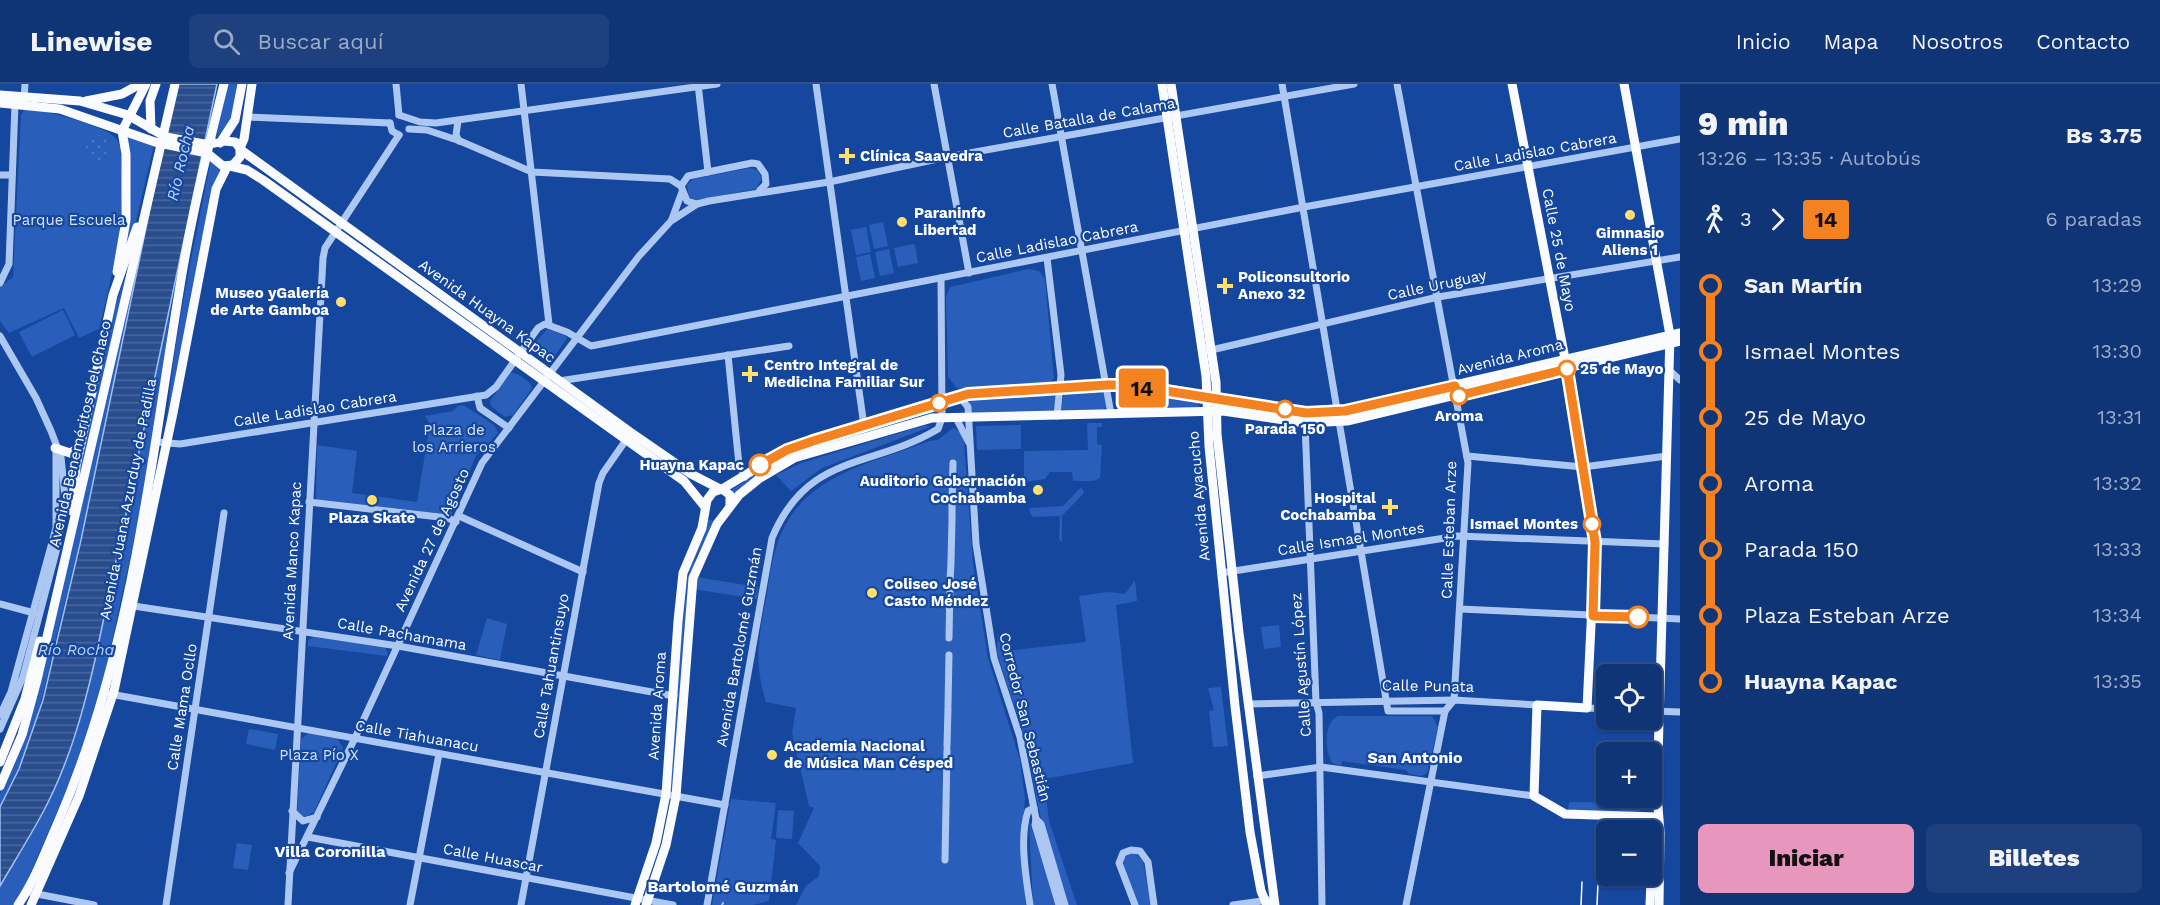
<!DOCTYPE html>
<html lang="es">
<meta charset="utf-8">
<style>
body{margin:0;font-family:"Work Sans",sans-serif;background:#1e407e;color:#f1f3f6;height:100vh;display:flex;flex-direction:column;font-size:22px;white-space:nowrap}
*{box-sizing:border-box;margin:0}
p{font-size:20px;color:#9cabc5}
.icon{flex:none;width:33px;height:33px;fill:none;stroke:currentColor;stroke-width:2;stroke-linecap:round;stroke-linejoin:round}
.map{position:relative;flex:1;overflow:hidden}
.sheet{display:flex;flex-direction:column;background:#103576;width:480px}
.sheet>*{flex:none}
.badge{padding:0 12px;border-radius:4px;font-size:21px;line-height:39px}
.fabs{position:absolute;left:1596px;top:580px;display:grid;gap:12px}
.fabs a{display:grid;place-items:center;width:66px;height:66px;border-radius:9px;background:#103576;box-shadow:0 2px 4px #0004,0 0 0 2px #305088;font-size:30px}
.map>.badge{position:absolute;translate:-50% -50%;box-shadow:0 0 0 3px #fff}
.legs{display:flex;align-items:center;gap:9px;height:66px;padding:0 18px;font-size:20px}
.legs p{margin-inline-start:auto}
.overview{display:flex;align-items:center;justify-content:space-between;height:102px;padding:0 18px}
h1{font-size:33px;font-weight:800;line-height:45px}
.button{display:flex;gap:12px;margin-top:auto;padding:12px 18px}
.button a{flex:1;height:69px;border-radius:9px;background:#e797bd;color:#111;font-size:24px;font-weight:800;line-height:69px;text-align:center}
.button a+a{background:#1e407e;color:#f1f3f6}
ul{padding:0 18px;list-style:none}
li{display:flex;align-items:center;gap:21px;height:66px;font-size:22px}
li i{display:grid;place-items:center;width:9px;height:100%;margin:0 8px;background:currentColor}
li i::after{content:'';width:15px;height:15px;margin:-8px;border:4px solid;border-radius:50%;background:#103576}
li p{margin-inline-start:auto}
li:first-child i{background:linear-gradient(#0000 50%,currentColor 0)}
li:last-child i{background:linear-gradient(currentColor 50%,#0000 0)}
header{display:flex;align-items:center;gap:36px;box-sizing:border-box;height:84px;padding:0 30px;background:#103576;border-bottom:2px solid #305088}
header strong{font-size:28px}
nav{display:flex;gap:33px;margin-inline-start:auto;font-size:21px}
.search{width:420px;height:54px;background:#1e407e;display:flex;align-items:center;gap:15px;box-sizing:border-box;padding:0 21px;border-radius:9px;color:#9cabc5;font-size:22px}
main{display:flex;flex:1;min-height:0}
.map>svg:first-child{display:block}
.green{fill:#295fbb}
.garden{fill:url(#garden-dots)}
.water{fill:url(#water-rules);stroke:#9fc1f6;stroke-width:1.5}
.lines{fill:none;stroke-linecap:round;stroke-linejoin:round}
.stream{stroke:#9fc1f6;stroke-width:2}
.minor{stroke:#adc7f3;stroke-width:7}
.major{stroke:#f9fbff;stroke-width:9}
.tram{stroke:#fff;stroke-width:1.5}
.line-1-casing{stroke:#fff;stroke-width:14}
.line-1{stroke:#f58220;stroke-width:9}
.poi-dot{fill:#ffe06f;stroke:#15479e;stroke-width:2}
.stop-1-dot{fill:#fff;stroke:#f58220;stroke-width:3}
.labels{text-anchor:middle;stroke-width:4.5;stroke-linejoin:round;paint-order:stroke}
.street-label{font-size:15px;fill:#fff;stroke:#15479e}
.poi-label{font-size:15px;font-weight:bold;fill:#fff;stroke:#15479e;text-anchor:start}
.park-label{font-size:15px;fill:#d5e4fd;stroke:#15479e}
.stop-label{font-size:15px;font-weight:bold;fill:#fff;stroke:#15479e}
.water-label{font-size:16px;font-style:italic;fill:#bad2f9;stroke:#15479e}
.neighbourhood-label{font-size:16px;font-weight:bold;fill:#fff;stroke:#15479e}
</style>
<header>
<strong>Linewise</strong>
<div class="search"><svg class="icon" aria-label="search" viewBox="0 0 24 24"><circle cx="10" cy="10" r="6"/><path d="M15 15l6 6"/></svg>Buscar aquí</div>
<nav><a>Inicio</a><a>Mapa</a><a>Nosotros</a><a>Contacto</a></nav>
</header>
<main>
<div class="map">
<svg width="1680" height="821" viewBox="0 0 1680 821">
<defs>
<pattern id="garden-dots" width="8" height="8" patternUnits="userSpaceOnUse" patternTransform="scale(1.5)"><rect width="8" height="8" fill="#295fbb"/><path d="M2 2h.1M6 6h.1" fill="none" stroke="#4977c5" stroke-width="1.8" stroke-linecap="round"/></pattern>
<pattern id="water-rules" width="6" height="5" patternUnits="userSpaceOnUse" patternTransform="scale(1.5)"><rect width="6" height="5" fill="#2a4d8e"/><path d="M0 2.5h6" fill="none" stroke="#4a689f"/></pattern>
</defs>
<rect width="100%" height="100%" fill="#15479e"/>
<g class="green">
<path d="M228,0H239L232,35L216,54Z"/>
<path d="M24,26C40,24 99,41 112,51C117,54 118,58 120,63C128,124 114,185 99,245L79,254L64,224L9,249L0,237V203L13,193L21,31Z"/>
<path d="M124,51L154,61L135,141L120,183Z"/>
<path d="M211,76L222,85L213,102L167,337C174,248 194,163 211,76Z"/>
<path d="M750,84L757,86L762,94L756,105L696,116L689,113L687,101L693,95Z"/>
<path d="M154,104C126,246 98,389 62,529C45,599 36,658 0,723V710L31,635Z"/>
<path d="M883,138L888,162L874,165L869,141Z"/>
<path d="M866,143L871,168L856,171L851,146Z"/>
<path d="M913,160L915,161L918,179L898,183L894,164Z"/>
<path d="M889,165L894,189L880,192L875,168Z"/>
<path d="M870,170L875,194L861,197L856,173Z"/>
<path d="M131,176L78,412L80,377L113,229Z"/>
<path d="M1029,185L1039,187L1045,195L1054,295L1046,301L957,304L948,293L946,213L950,203Z"/>
<path d="M174,202L148,392L102,603L79,677L24,804L13,821H0V802L43,729L59,693L85,620Z"/>
<path d="M63,226L75,251L32,273L19,248Z"/>
<path d="M547,245L564,251L567,254L550,279L530,265Z"/>
<path d="M511,289C519,289 530,297 532,304L513,331L505,333L491,322L490,317Z"/>
<path d="M1104,307L1106,323L1102,327H1061L1064,309Z"/>
<path d="M1126,307L1197,318L1200,324L1118,325L1116,317Z"/>
<path d="M1056,311L1055,325L1051,328L973,329L968,315L977,312Z"/>
<path d="M463,321L494,341L498,349L476,372L451,431L316,415L317,361L357,367L352,409L417,418L430,340L425,332L453,327L458,322Z"/>
<path d="M933,325V330L920,332L805,367L736,411L731,406L790,369Z"/>
<path d="M1087,339H1102V343H1097V360L1102,361L1100,394L1094,397H1073L1072,388H1050L1045,395L1024,398V367L1088,366Z"/>
<path d="M926,341L930,343L822,384L791,407L776,391L801,379Z"/>
<path d="M1021,341V365L977,366L976,342Z"/>
<path d="M953,344L961,348L964,357L973,480L988,574L1020,676L1025,715L1021,762L1026,821H796L806,802L819,792L820,782L798,759L814,724L809,722L792,649L796,624L766,618C753,575 759,553 767,510C770,489 773,467 782,448C807,390 876,378 929,357L938,356Z"/>
<path d="M1082,404L1084,409L1062,432V459L1059,455L1060,432L1033,433L1030,429L1029,424L1063,422L1079,405Z"/>
<path d="M707,435L715,437L696,473L687,507L673,707L670,706L682,528L690,481Z"/>
<path d="M696,493L758,503L757,515L693,505Z"/>
<path d="M1135,496L1137,517L1116,521L1133,679L1044,695L1049,737L1077,821H1068L1040,731L1024,652L997,569L998,550L1004,567L1086,558L1079,512L1108,508L1125,510Z"/>
<path d="M487,534L507,540L500,576L476,571Z"/>
<path d="M1279,541L1281,563L1264,565L1261,543Z"/>
<path d="M313,553L385,563L388,569L387,572L308,562V557Z"/>
<path d="M1221,603L1228,662L1213,663L1209,627L1214,626L1208,604Z"/>
<path d="M1338,632H1432L1438,643L1427,689L1422,692L1409,690L1406,686L1342,677L1341,682L1332,679C1325,666 1323,639 1338,632Z"/>
<path d="M249,645L278,650L275,666L246,660Z"/>
<path d="M309,649L337,654L343,664L314,728L303,734L297,728L301,655Z"/>
<path d="M731,715L776,719L771,755L776,756L769,817L753,821H712Z"/>
<path d="M1571,718L1637,719L1643,726L1637,728L1568,726L1569,719Z"/>
<path d="M778,726L794,727L792,755L776,754Z"/>
<path d="M1029,736L1056,821H1033Z"/>
<path d="M237,759L252,761L248,786L233,784Z"/>
<path d="M1129,770H1136L1143,778L1151,821H1138L1123,783L1124,774Z"/>
</g>
<circle class="garden" cx="96" cy="64" r="13"/>
<path class="water" d="M176,0H217L95,576C83,629 68,682 42,730C29,754 14,778 0,802V723L19,685L43,616L81,456Z"/>
<g class="lines">
<path class="stream" d="M722,821L723,819"/>
<g class="minor">
<path d="M396,0L399,31"/>
<path d="M521,0L549,240"/>
<path d="M698,0L708,88"/>
<path d="M816,0L864,342"/>
<path d="M934,0L969,189"/>
<path d="M1052,0L1111,330"/>
<path d="M1282,0L1388,627H1445"/>
<path d="M1397,0L1468,379L1454,616L1445,627L1406,821"/>
<path d="M24,15L25,0"/>
<path d="M399,31L420,38L436,39L717,0"/>
<path d="M247,33L390,39"/>
<path d="M458,37L456,51L459,57"/>
<path d="M390,39L392,47L399,51"/>
<path d="M409,45L427,46L460,57L532,88L670,95L681,102L687,117L697,120"/>
<path d="M0,91H12"/>
<path d="M681,102L688,92L752,79L758,80L765,90L766,100L760,106"/>
<path d="M672,135L682,108"/>
<path d="M1047,174L1061,291L1057,332"/>
<path d="M0,199L9,180L15,20"/>
<path d="M0,252L36,314L51,347L61,373L65,414L57,464L23,593L0,645"/>
<path d="M1207,267L1438,213L1680,173"/>
<path d="M728,271L739,381L745,393"/>
<path d="M1670,287L1680,296"/>
<path d="M559,297L789,262"/>
<path d="M477,312L480,324L509,344"/>
<path d="M959,312L968,323L976,460L994,574L1020,653L1036,735L1035,741L1059,821"/>
<path d="M956,334L969,359"/>
<path d="M1305,339L1316,618L1319,629L1322,821"/>
<path d="M157,358L180,360L486,311L496,303L538,244L545,240L567,248L591,262L1304,123L1680,55"/>
<path d="M1467,372L1583,383L1667,372"/>
<path d="M309,418L448,434L456,438"/>
<path d="M952,420L953,379"/>
<path d="M459,432L583,488"/>
<path d="M952,434V422"/>
<path d="M951,477L952,436"/>
<path d="M1221,489L1458,452L1665,460"/>
<path d="M950,497L951,479"/>
<path d="M0,520L34,529"/>
<path d="M127,521L398,562L674,612"/>
<path d="M1460,525L1680,535"/>
<path d="M949,554L950,500"/>
<path d="M110,610L725,721"/>
<path d="M1248,620L1454,616L1537,621"/>
<path d="M948,621L949,571"/>
<path d="M1587,624L1606,625"/>
<path d="M1652,627L1680,628"/>
<path d="M0,631L11,608L56,444V367"/>
<path d="M947,662L948,624"/>
<path d="M1257,692L1321,683L1534,712"/>
<path d="M292,727L303,737L317,733"/>
<path d="M1036,735L1041,740L1065,821"/>
<path d="M308,753L673,821"/>
<path d="M945,776L947,666"/>
<path d="M289,789L355,654L482,379L639,172L671,137L697,120L709,117L829,98L947,73L1354,0"/>
<path d="M32,809L94,821"/>
<path d="M166,821L224,429"/>
<path d="M288,821L323,174L325,164L399,51"/>
<path d="M410,821L439,670"/>
<path d="M521,821L599,399L603,389L626,356"/>
<path d="M707,821L772,454C808,368 871,385 938,345L942,334L941,194"/>
<path d="M1030,821C1026,793 1019,754 1028,727L1034,724"/>
<path d="M1135,821L1119,779L1123,769L1131,766L1140,767L1148,778L1154,821"/>
<path d="M1233,821L1269,816"/>
</g>
<g class="major">
<path d="M1162,0L1206,292L1209,362L1235,622L1250,748L1261,807L1267,821"/>
<path d="M1171,0L1216,298L1217,350L1239,549L1275,821"/>
<path d="M1512,0L1567,285L1595,458L1587,624L1537,621L1534,712L1565,730L1657,733"/>
<path d="M1624,0L1670,251L1657,710L1660,748L1659,821"/>
<path d="M0,11L80,17L128,31L166,53L204,60L215,59"/>
<path d="M86,17L122,10L140,0"/>
<path d="M0,19L60,25L155,58L207,69L223,82L233,81L240,73V64L235,58L223,57"/>
<path d="M151,45L150,17L156,0"/>
<path d="M220,59L235,36L242,0"/>
<path d="M240,64L244,55L252,0"/>
<path d="M241,66L630,348L691,390L720,405"/>
<path d="M230,82L247,86L263,96L684,397L705,423"/>
<path d="M117,188L126,136V70L122,47L146,0"/>
<path d="M55,364L70,369L80,363"/>
<path d="M722,405L787,366L975,308L1117,300L1306,329H1333L1680,249"/>
<path d="M72,427L76,382L113,211L137,143"/>
<path d="M0,678L25,615L40,557"/>
<path d="M0,702L22,651L37,596L175,0"/>
<path d="M1641,734L1653,748L1650,821"/>
<path d="M18,821C36,795 46,765 59,736C131,569 150,385 179,208C190,138 207,68 224,0"/>
<path d="M31,821L79,712L114,607L173,329L216,105L227,83"/>
<path d="M635,821L656,759L666,710L678,537L683,489L702,444L707,416L713,408L722,405L730,411V421"/>
<path d="M646,821L666,761L676,712L693,494L717,440L739,411L760,394L794,374L932,334L1223,327L1305,339L1347,337L1680,257"/>
</g>
<g class="tram">
<path d="M1581,821L1582,798"/>
<path d="M1597,821L1598,799"/>
</g>
</g>
<g class="lines">
<g class="line-1-casing">
<path id="line-1" d="M760,381L787,366L813,357L968,310L1107,301H1128L1306,329L1345,327L1455,302L1457,312L1567,285L1595,458L1593,532L1638,533"/>
</g>
<use href="#line-1" class="line-1"/>
</g>
<g class="poi-dot">
<path d="M844 63h6v6h6v6h-6v6h-6v-6h-6v-6h6z"/>
<circle cx="1630" cy="131" r="6"/>
<circle cx="902" cy="138" r="6"/>
<path d="M1222 193h6v6h6v6h-6v6h-6v-6h-6v-6h6z"/>
<circle cx="341" cy="218" r="6"/>
<path d="M747 281h6v6h6v6h-6v6h-6v-6h-6v-6h6z"/>
<circle cx="1038" cy="406" r="6"/>
<circle cx="372" cy="416" r="6"/>
<path d="M1387 414h6v6h6v6h-6v6h-6v-6h-6v-6h6z"/>
<circle cx="872" cy="509" r="6"/>
<circle cx="772" cy="671" r="6"/>
</g>
<g class="stop-1-dot">
<circle cx="1567" cy="285" r="8"/>
<circle cx="1459" cy="312" r="8"/>
<circle cx="939" cy="319" r="8"/>
<circle cx="1285" cy="325" r="8"/>
<circle cx="760" cy="381" r="10"/>
<circle cx="1592" cy="440" r="8"/>
<circle cx="1638" cy="533" r="10"/>
</g>
<g class="labels">
<g class="street-label">
<text transform="translate(1089 34) rotate(-10)" y="5">Calle Batalla de Calama</text>
<text transform="translate(1535 68) rotate(-10)" y="5">Calle Ladislao Cabrera</text>
<text transform="translate(1057 158) rotate(-11)" y="5">Calle Ladislao Cabrera</text>
<text transform="translate(1559 166) rotate(79)" y="5">Calle 25 de Mayo</text>
<text transform="translate(1437 201) rotate(-12)" y="5">Calle Uruguay</text>
<text transform="translate(487 227) rotate(36)" y="5">Avenida Huayna Kapac</text>
<text transform="translate(1510 273) rotate(-14)" y="5">Avenida Aroma</text>
<text transform="translate(315 325) rotate(-9)" y="5">Calle Ladislao Cabrera</text>
<text transform="translate(80 350) rotate(-77)" y="5">Avenida Beneméritos del Chaco</text>
<text transform="translate(1199 412) rotate(-95)" y="5">Avenida Ayacucho</text>
<text transform="translate(128 415) rotate(-79)" y="5">Avenida Juana Azurduy de Padilla</text>
<text transform="translate(1449 446) rotate(-88)" y="5">Calle Esteban Arze</text>
<text transform="translate(1351 455) rotate(-9)" y="5">Calle Ismael Montes</text>
<text transform="translate(432 456) rotate(-65)" y="5">Avenida 27 de Agosto</text>
<text transform="translate(292 477) rotate(-87)" y="5">Avenida Manco Kapac</text>
<text transform="translate(402 550) rotate(10)" y="5">Calle Pachamama</text>
<text transform="translate(739 563) rotate(-80)" y="5">Avenida Bartolomé Guzmán</text>
<text transform="translate(1301 581) rotate(-94)" y="5">Calle Agustín López</text>
<text transform="translate(551 582) rotate(-80)" y="5">Calle Tahuantinsuyo</text>
<text transform="translate(1428 602) rotate(1)" y="5">Calle Punata</text>
<text transform="translate(657 622) rotate(-86)" y="5">Avenida Aroma</text>
<text transform="translate(182 623) rotate(-81)" y="5">Calle Mama Ocllo</text>
<text transform="translate(1025 633) rotate(76)" y="5">Corredor San Sebastián</text>
<text transform="translate(417 652) rotate(10)" y="5">Calle Tiahuanacu</text>
<text transform="translate(493 774) rotate(11)" y="5">Calle Huascar</text>
</g>
<g class="poi-label">
<text x="860" y="77">Clínica Saavedra</text>
<text x="914" y="134">Paraninfo<tspan x="914" dy="17">Libertad</tspan></text>
<text x="1630" y="154" text-anchor="middle">Gimnasio<tspan x="1630" dy="17">Aliens 1</tspan></text>
<text x="1238" y="198">Policonsultorio<tspan x="1238" dy="17">Anexo 32</tspan></text>
<text x="329" y="214" text-anchor="end">Museo yGalería<tspan x="329" dy="17">de Arte Gamboa</tspan></text>
<text x="764" y="286">Centro Integral de<tspan x="764" dy="17">Medicina Familiar Sur</tspan></text>
<text x="1026" y="402" text-anchor="end">Auditorio Gobernación<tspan x="1026" dy="17">Cochabamba</tspan></text>
<text x="1376" y="419" text-anchor="end">Hospital<tspan x="1376" dy="17">Cochabamba</tspan></text>
<text x="372" y="439" text-anchor="middle">Plaza Skate</text>
<text x="884" y="505">Coliseo José<tspan x="884" dy="17">Casto Méndez</tspan></text>
<text x="784" y="667">Academia Nacional<tspan x="784" dy="17">de Música Man Césped</tspan></text>
</g>
<g class="park-label">
<text x="69" y="141">Parque Escuela</text>
<text x="454" y="351">Plaza de<tspan x="454" dy="17">los Arrieros</tspan></text>
<text x="319" y="676">Plaza Pío X</text>
</g>
<g class="stop-label">
<text x="1580" y="290" text-anchor="start">25 de Mayo</text>
<text x="1459" y="337">Aroma</text>
<text x="1285" y="350">Parada 150</text>
<text x="744" y="386" text-anchor="end">Huayna Kapac</text>
<text x="1578" y="445" text-anchor="end">Ismael Montes</text>
</g>
<g class="water-label">
<text transform="translate(180 79) rotate(-77)" y="6">Río Rocha</text>
<text x="76" y="571">Río Rocha</text>
</g>
<g class="neighbourhood-label">
<text x="1415" y="679">San Antonio</text>
<text x="330" y="773">Villa Coronilla</text>
<text x="723" y="808">Bartolomé Guzmán</text>
</g>
</g>
</svg>
<div class="fabs">
<a><svg class="icon" aria-label="locate" viewBox="0 0 24 24"><circle cx="12" cy="12" r="6"/><path d="M12 2v4M12 18v4M2 12h4M18 12h4"/></svg></a>
<a>+</a>
<a>−</a>
</div>
<b class="badge" style="left:1142px;top:304px;background:#f58220;color:#111">14</b>
</div>
<section class="sheet">
<div class="overview"><div><h1>9 min</h1><p>13:26 – 13:35 · Autobús</p></div><b>Bs 3.75</b></div>
<div class="legs"><svg class="icon" aria-label="walk" viewBox="0 0 24 24"><circle cx="13" cy="4" r="2"/><path d="M13 8l-2 6 4 7M11 14l-3 7M7 12l3-4h3l4 4"/></svg>3<svg class="icon" aria-label="forward" viewBox="0 0 24 24"><path d="M9 5l7 7-7 7"/></svg><b class="badge" style="background:#f58220;color:#111">14</b><p>6 paradas</p></div>
<ul>
<li><i style="color:#f58220"></i><b>San Martín</b><p>13:29</p></li>
<li><i style="color:#f58220"></i><span>Ismael Montes</span><p>13:30</p></li>
<li><i style="color:#f58220"></i><span>25 de Mayo</span><p>13:31</p></li>
<li><i style="color:#f58220"></i><span>Aroma</span><p>13:32</p></li>
<li><i style="color:#f58220"></i><span>Parada 150</span><p>13:33</p></li>
<li><i style="color:#f58220"></i><span>Plaza Esteban Arze</span><p>13:34</p></li>
<li><i style="color:#f58220"></i><b>Huayna Kapac</b><p>13:35</p></li>
</ul>
<div class="button"><a>Iniciar</a><a>Billetes</a></div>
</section>
</main>
